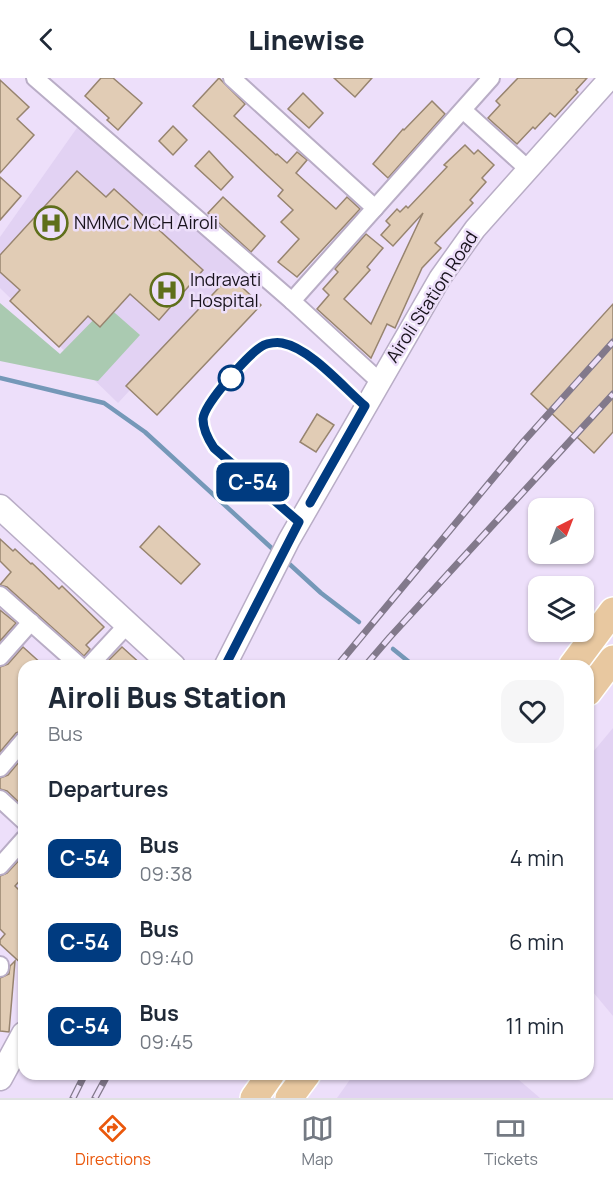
<!DOCTYPE html>
<style>
body{margin:0;font-family:Manrope,sans-serif;background:#f6f6f7;color:#1f2937;height:100vh;display:flex;flex-direction:column;font-size:22px;white-space:nowrap}
*{box-sizing:border-box;margin:0}
p{font-size:20px;color:#747a83}
.icon{flex:none;width:33px;height:33px;fill:none;stroke:currentColor;stroke-width:2;stroke-linecap:round;stroke-linejoin:round}
.map{position:relative;flex:1;overflow:hidden}
.details{position:absolute;left:18px;top:582px;width:576px;height:420px;display:flex;flex-direction:column;background:#fff;border-radius:18px;box-shadow:0 2px 4px #0004}
.details>*{flex:none}
.badge{padding:0 12px;border-radius:9px;font-size:21px;line-height:39px}
.needle{width:39px;rotate:42deg}
.tools{position:absolute;left:528px;top:420px;display:grid;gap:12px}
.tools a{display:grid;place-items:center;width:66px;height:66px;border-radius:12px;background:#fff;box-shadow:0 2px 4px #0004;font-size:30px}
.map>.badge{position:absolute;translate:-50% -50%;box-shadow:0 0 0 3px #fff}
h2{padding:0 30px;font-size:22px;line-height:54px}
.round{display:grid;place-items:center;flex:none;width:63px;height:63px;border-radius:18px;background:#f6f6f7}
.head{display:flex;align-items:center;justify-content:space-between;height:102px;padding:0 30px}
h1{font-size:28px;font-weight:800;line-height:45px}
ul{padding:0;list-style:none}
li{display:flex;align-items:center;gap:18px;height:84px;padding:0 30px}
li div{flex:1}
li b{display:block;font-size:22px}
li em{font-style:normal}
li .badge{min-width:66px;font-weight:700;text-align:center}
header{display:flex;justify-content:space-between;align-items:center;height:78px;padding:0 30px;background:#fff;font-size:27px;font-weight:800}
.tab-bar{display:flex;justify-content:space-around;align-items:center;height:84px;border-top:2px solid #e0e1e3;background:#fff;font-size:16px;color:#747a83}
.tab-bar a{display:grid;justify-items:center;gap:3px}
.tab-bar .on{color:#ea580c}
.map>svg:first-child{display:block}
.built{fill:#e2d2f3}
.green{fill:#aacab1}
.lines{fill:none;stroke-linecap:round;stroke-linejoin:round}
.stream{stroke:#7598b8;stroke-width:4.5}
.building{fill:#e1ccb5;stroke:#97846f;stroke-width:1.5}
.minor-casing{stroke:#b9adc6;stroke-width:20}
.tertiary-casing{stroke:#b9adc6;stroke-width:24}
.secondary-casing{stroke:#b9adc6;stroke-width:27}
.primary-casing{stroke:#fff;stroke-width:30}
.minor{stroke:#fff;stroke-width:16}
.tertiary{stroke:#fff;stroke-width:21}
.secondary{stroke:#fff;stroke-width:24}
.primary{stroke:#e8c8a0;stroke-width:27}
.rail-casing{stroke:#82798b;stroke-width:7}
.rail{stroke:#eddffa;stroke-width:4.5;stroke-dasharray:14;stroke-linecap:butt}
.line-casing{stroke:#fff;stroke-width:14}
.line{stroke:#003b80;stroke-width:9}
.stop-dot{fill:#fff;stroke:#003b80;stroke-width:3}
.labels{text-anchor:middle;stroke-width:5;stroke-linejoin:round;paint-order:stroke}
.poi-label{font-size:18px;fill:#18131c;stroke:#eddffa;text-anchor:start}
.street-label{font-size:18px;fill:#18131c;stroke:#eddffa}
</style>
<header><svg class="icon" aria-label="back" viewBox="0 0 24 24"><path d="M15 5l-7 7 7 7"/></svg>Linewise<svg class="icon" aria-label="search" viewBox="0 0 24 24"><circle cx="10" cy="10" r="6"/><path d="M15 15l6 6"/></svg></header>
<div class="map">
<svg width="613" height="1020" viewBox="0 0 613 1020">
<rect width="100%" height="100%" fill="#eddffa"/>
<g class="built">
<path d="M79,47L247,185L118,325L0,210V159Z"/>
<path d="M613,650V938L588,908V680Z"/>
<path d="M354,996H512L540,1020H337Z"/>
</g>
<path class="green" d="M0,225L60,276L107,228L140,257L98,303L0,283Z"/>
<g class="lines">
<g class="stream">
<path d="M0,300L104,325L145,354L277,475"/>
<path d="M285,482L321,515L359,544"/>
<path d="M393,571L414,588"/>
</g>
</g>
<g class="building">
<path d="M101,0H113L142,25L118,52L107,42L109,40L85,18Z"/>
<path d="M219,0L245,26L234,38L276,77L277,76L287,85L297,74L307,82L296,95L336,131L347,119L360,131L297,199L278,184L299,161L281,144L293,132L278,118L283,112L193,28Z"/>
<path d="M334,0H372L355,19Z"/>
<path d="M518,0H587L576,12L578,14L555,39L550,35L535,51L533,49L517,66L488,40L500,27L496,23Z"/>
<path d="M0,2L29,29L17,41L34,57L0,95Z"/>
<path d="M303,15L323,35L309,50L288,31Z"/>
<path d="M432,23L445,36L388,100L373,86L403,51L404,52Z"/>
<path d="M173,48L187,62L173,77L159,63Z"/>
<path d="M465,67L474,76L478,72L494,87L482,100L486,104L470,122L473,125L435,165L441,170L422,190L395,250L387,246L371,280L317,231L329,217L323,211L338,194L335,191L366,156L383,170L367,189L370,192L344,221L371,246L423,135L393,168L381,157L390,147L386,143L397,131L400,134L406,128L408,130L447,89L444,87Z"/>
<path d="M209,73L233,99L221,112L195,88Z"/>
<path d="M77,93L106,119L114,111L203,192L159,242L130,216L100,249L88,238L59,269L10,223L20,212L0,194V177Z"/>
<path d="M0,99L21,118L0,142Z"/>
<path d="M223,119L265,158L251,174L208,135Z"/>
<path d="M230,198L261,227L157,337L126,308Z"/>
<path d="M613,226V354L594,375L531,316Z"/>
<path d="M317,336L334,347L316,374L300,364Z"/>
<path d="M159,448L200,486L181,506L140,469Z"/>
<path d="M0,461L13,473L15,471L31,486L32,485L59,511L62,508L104,549L86,567L90,571L84,578L7,509L0,507L11,494L0,483Z"/>
<path d="M0,532L16,545L0,563Z"/>
<path d="M23,569L44,588H24V652L16,655L0,674V589L8,586Z"/>
<path d="M122,569L143,588H103Z"/>
<path d="M24,678V729L7,713L0,711V700L8,697Z"/>
<path d="M24,777V798L15,808L24,817V888L0,866V862L5,856L0,851V798L7,795Z"/>
<path d="M15,883L9,954L0,953V900L9,896L10,888Z"/>
</g>
<g class="lines">
<g class="minor-casing">
<g id="minor">
<path d="M35,0L292,223L379,303"/>
<path d="M232,0L375,130"/>
<path d="M463,32L528,91"/>
<path d="M292,223L491,0"/>
<path d="M0,517L80,588"/>
<path d="M0,579L31,544"/>
<path d="M89,588L127,547"/>
<path d="M0,690L24,662"/>
<path d="M0,721L24,743"/>
<path d="M0,788L24,761"/>
<path d="M0,887V890"/>
</g>
</g>
<g class="tertiary-casing">
<path id="tertiary" d="M225,588L289,462L440,200L475,151L610,0"/>
</g>
<g class="secondary-casing">
<g id="secondary">
<path d="M0,429L173,588"/>
<path d="M0,1000L24,956"/>
</g>
</g>
<g class="primary-casing">
<g id="primary">
<path d="M572,588L613,533"/>
<path d="M588,614L613,581"/>
<path d="M254,1020L271,996"/>
<path d="M289,1020L307,996"/>
</g>
</g>
<use href="#minor" class="minor"/>
<use href="#tertiary" class="tertiary"/>
<use href="#secondary" class="secondary"/>
<use href="#primary" class="primary"/>
<g class="rail-casing">
<g id="rail">
<path d="M337,588L524,363L613,264"/>
<path d="M365,588L390,559L613,316"/>
<path d="M73,1020L85,996"/>
<path d="M95,1020L108,996"/>
</g>
</g>
<use href="#rail" class="rail"/>
</g>
<g class="lines">
<g class="line-casing">
<path id="line" d="M225,588L299,444L214,370C208,361 203,352 203,341C204,326 250,274 264,267C268,265 277,264 282,265C310,270 343,309 365,328L310,425"/>
</g>
<use href="#line" class="line"/>
</g>
<defs>
<g id="hospital-ring" transform="scale(1.725)"><circle r="9.5" fill="#eddffa" stroke="#5f6f1b" stroke-width="1.5"/><path d="M-5-5h3v3.5h4V-5h3V5h-3V1.5h-4V5h-3Z" fill="#5f6f1b"/></g>
</defs>
<g fill-rule="evenodd">
<use href="#hospital-ring" x="51" y="145"/>
<use href="#hospital-ring" x="167" y="212"/>
</g>
<circle class="stop-dot" cx="231" cy="300" r="12"/>
<g class="labels">
<g class="poi-label">
<text x="74" y="151">NMMC MCH Airoli</text>
<text x="190" y="208">Indravati<tspan x="190" dy="21">Hospital</tspan></text>
</g>
<g class="street-label">
<text transform="translate(432 219) rotate(-57)" y="6">Airoli Station Road</text>
</g>
</g>
</svg>
<div class="tools">
<a><svg class="needle" viewBox="-14 -14 28 28"><path d="M0-13l5 13h-10z" fill="#e53935"/><path d="M0 13l5-13h-10z" fill="#747a83"/></svg></a>
<a><svg class="icon" aria-label="layers" viewBox="0 0 24 24"><path d="M12 4l9 5-9 5-9-5zM3 14l9 5 9-5"/></svg></a>
</div>
<b class="badge" style="left:253px;top:404px;background:#003b80;color:#fff">C-54</b>
<section class="details">
<div class="head"><div><h1>Airoli Bus Station</h1><p>Bus</p></div><a class="round"><svg class="icon" aria-label="heart" viewBox="0 0 24 24"><path d="M12 20l-8-8c-3-5 5-10 8-4 3-6 11-1 8 4z"/></svg></a></div>
<h2>Departures</h2>
<ul>
<li><span class="badge" style="background:#003b80;color:#fff">C-54</span><div><b>Bus</b><p>09:38</p></div><em>4 min</em></li>
<li><span class="badge" style="background:#003b80;color:#fff">C-54</span><div><b>Bus</b><p>09:40</p></div><em>6 min</em></li>
<li><span class="badge" style="background:#003b80;color:#fff">C-54</span><div><b>Bus</b><p>09:45</p></div><em>11 min</em></li>
</ul>
</section>
</div>
<nav class="tab-bar">
<a class="on"><svg class="icon" aria-label="directions" viewBox="0 0 24 24"><path d="M12 3l9 9-9 9-9-9zM9 14v-3h6M13 9l2 2-2 2"/></svg>Directions</a>
<a><svg class="icon" aria-label="map" viewBox="0 0 24 24"><path d="M3 6l6-2 6 2 6-2v14l-6 2-6-2-6 2zM9 4v14M15 6v14"/></svg>Map</a>
<a><svg class="icon" aria-label="tickets" viewBox="0 0 24 24"><path d="M3 7h18v10H3zM15 7v10"/></svg>Tickets</a>
</nav>
